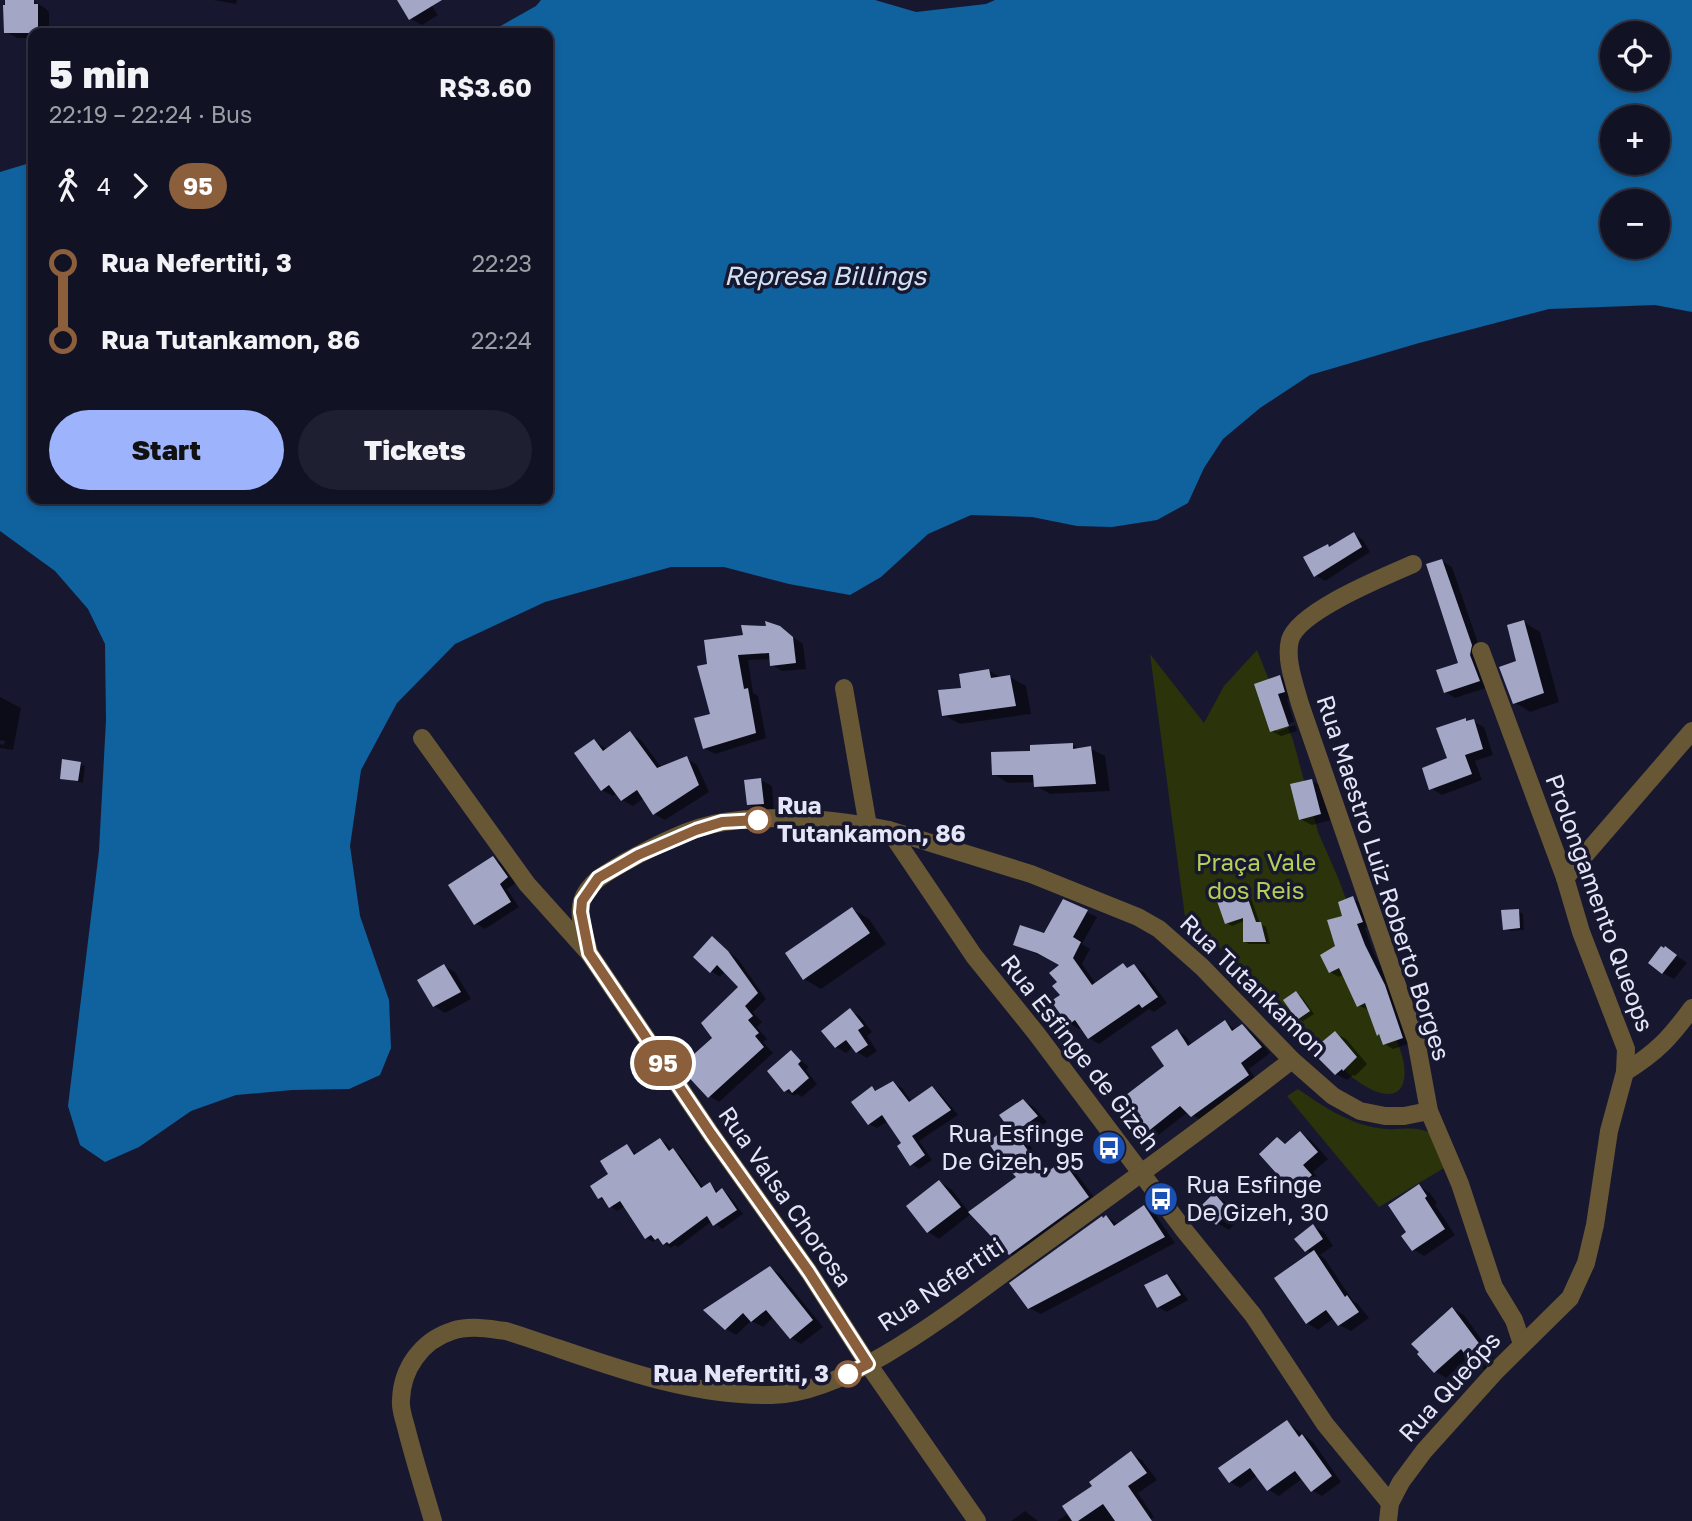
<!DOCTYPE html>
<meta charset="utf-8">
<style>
body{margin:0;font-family:"Golos Text",sans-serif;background:#1e2031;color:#f1f3f6;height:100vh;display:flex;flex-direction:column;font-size:26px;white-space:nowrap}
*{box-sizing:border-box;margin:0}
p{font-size:23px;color:#9c9ea6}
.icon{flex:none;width:38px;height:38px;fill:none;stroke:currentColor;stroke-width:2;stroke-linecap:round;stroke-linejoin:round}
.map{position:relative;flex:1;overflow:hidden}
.drawer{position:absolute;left:28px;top:28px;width:525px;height:476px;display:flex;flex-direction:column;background:#111224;border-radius:14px;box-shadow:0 4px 10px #0003,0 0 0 2px #303241}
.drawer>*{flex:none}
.badge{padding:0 14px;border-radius:23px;font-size:24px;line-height:46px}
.fabs{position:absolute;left:1600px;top:21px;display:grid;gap:14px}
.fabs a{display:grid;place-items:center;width:70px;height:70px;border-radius:50%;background:#111224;box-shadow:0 4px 10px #0003,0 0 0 2px #303241;font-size:35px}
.map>.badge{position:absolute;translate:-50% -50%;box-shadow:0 0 0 4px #fff}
.legs{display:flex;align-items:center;gap:10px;height:77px;padding:0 21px;font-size:23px}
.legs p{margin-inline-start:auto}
.overview{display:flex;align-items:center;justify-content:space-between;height:119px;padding:0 21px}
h1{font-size:38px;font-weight:800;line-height:52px}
.button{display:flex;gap:14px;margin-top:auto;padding:14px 21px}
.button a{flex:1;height:80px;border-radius:42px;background:#9db4fd;color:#111;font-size:28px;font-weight:800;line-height:80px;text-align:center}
.button a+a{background:#1e2031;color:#f1f3f6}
ul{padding:0 21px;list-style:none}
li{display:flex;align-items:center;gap:24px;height:77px;font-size:26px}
li i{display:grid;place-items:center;width:10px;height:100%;margin:0 9px;background:currentColor}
li i::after{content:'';width:18px;height:18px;margin:-9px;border:5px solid;border-radius:50%;background:#111224}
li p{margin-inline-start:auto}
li:first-child i{background:linear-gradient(#0000 50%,currentColor 0)}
li:last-child i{background:linear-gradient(currentColor 50%,#0000 0)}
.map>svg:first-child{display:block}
.green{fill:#2a330a}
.water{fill:#10629f;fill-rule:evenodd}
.shadow{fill:#0007}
.building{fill:#a3a6c5}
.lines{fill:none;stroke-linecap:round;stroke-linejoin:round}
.minor{stroke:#675735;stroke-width:18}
.line-1-casing{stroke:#fff;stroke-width:16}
.line-1{stroke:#8b5e3c;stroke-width:10}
.stop-1-dot{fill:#fff;stroke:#8b5e3c;stroke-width:3.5}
.labels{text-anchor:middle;stroke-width:7;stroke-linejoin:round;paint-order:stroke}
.stop-label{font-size:24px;font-weight:bold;fill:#e4e6f7;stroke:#171830;text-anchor:start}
.park-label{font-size:24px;fill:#b3cf55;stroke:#171830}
.street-label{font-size:24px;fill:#e4e6f7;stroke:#171830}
.poi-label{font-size:24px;fill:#e4e6f7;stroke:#171830;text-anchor:end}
.water-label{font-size:26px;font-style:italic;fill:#cfe1f2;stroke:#171830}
</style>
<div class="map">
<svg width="1692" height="1521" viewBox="0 0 1692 1521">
<rect width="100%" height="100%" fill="#171830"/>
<g class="green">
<path d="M1257,650L1293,740L1318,832L1339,880L1402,1055C1412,1095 1392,1104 1360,1083C1341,1070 1330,1052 1315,1037C1272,997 1229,956 1185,917L1150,654L1204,723L1224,686Z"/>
<path d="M1298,1089C1325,1108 1352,1126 1386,1129C1404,1130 1417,1125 1434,1135L1444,1168L1379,1207L1287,1096Z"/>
</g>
<path class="water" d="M541,0H875L916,12L986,4L995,0H1692V312L1655,305L1549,309L1419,343L1310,375L1260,408L1223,439L1204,468L1188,503L1157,520L1112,527L1077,526L1032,517L971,515L928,534L881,577L850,595L789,584L724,567H671L545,602L455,644L397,703L361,770L350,846L360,916L389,1000L391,1048L380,1075L349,1089L292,1090L236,1095L191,1111L139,1147L105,1162L80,1145L68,1106L99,851L106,720L105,644L88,609L55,571L0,531V172L33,162V499H548V33H488L536,6ZM1612,33H1657V79H1612ZM1612,117H1657V163H1612ZM1612,201H1657V247H1612Z"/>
<g class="shadow">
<path d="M213,0H237L236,4Z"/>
<path d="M404,0H428L438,15L422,25L411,19Z"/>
<path d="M4,1H33L45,8L49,12V33H33V38H17L6,32Z"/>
<path d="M1354,534L1363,540L1370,552L1325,581L1315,575Z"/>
<path d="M1442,561L1452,567L1481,652L1489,687L1455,698L1445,692L1460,664Z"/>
<path d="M1524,622L1540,632L1559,702L1530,712L1514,702Z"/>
<path d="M779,627L803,644L806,669L782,671L772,665L771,659L748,660L753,693L758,696L766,738L715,754L704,748L713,715L709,665L745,636Z"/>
<path d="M989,671L1002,678L1010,677L1026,686L1031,714L960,724L944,715L963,689Z"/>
<path d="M1280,676L1289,682L1293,697L1287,699L1294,722L1276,728V732L1295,725L1297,731L1281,736L1272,731Z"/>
<path d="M0,697L21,708L13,750L0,748V744L4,745L5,741L0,740Z"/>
<path d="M1465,720L1469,722L1473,721L1484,727L1493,755L1475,761L1482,780L1442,795L1431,788L1449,759Z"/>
<path d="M630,734L641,740L662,768L686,758L697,765L709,792L665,820L654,814L644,798L633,806L622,800L617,793L613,796L602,790L594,741L608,750Z"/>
<path d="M1073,745L1080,749L1090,748L1105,756L1110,791L1050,794L1036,786L1035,782L1008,783L994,774L1032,753Z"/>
<path d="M80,764L85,766L83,783L62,778Z"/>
<path d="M761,780L772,786L774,810L760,811L748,804Z"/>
<path d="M1312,781L1323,787L1331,820L1312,825L1300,819Z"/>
<path d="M493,858L502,864L516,883L507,889L519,907L485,929L476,924L450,885Z"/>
<path d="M1245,892L1250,895L1260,924L1266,927L1270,944H1249L1244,941V921L1232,926L1227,923L1219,902Z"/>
<path d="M1352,898L1361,903L1370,926L1365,928L1373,951L1393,991L1411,1043L1393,1049L1385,1044L1379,1035L1369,1010L1359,1006L1344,974L1339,977L1330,972L1344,917Z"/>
<path d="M852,909L869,919L886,944L821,989L804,979Z"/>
<path d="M1518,911L1523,914L1524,930L1510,931L1505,929Z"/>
<path d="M1087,912L1097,917L1082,944L1090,949L1082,964L1096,984L1123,965L1130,969L1134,966L1144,972L1167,1003L1154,1012L1149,1009L1099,1044L1089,1038L1082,1028L1079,1029L1069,1023L1059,982L1061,965L1016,945L1045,935Z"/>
<path d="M712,939L738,959L766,999L753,1012L762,1022L757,1027L767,1039L763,1042L773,1053L719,1102L709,1096L714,1038L741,987L725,971L720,977L711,971Z"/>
<path d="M1666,948L1687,963L1674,979L1663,973Z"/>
<path d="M444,966L455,972L471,999L445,1013L434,1006Z"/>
<path d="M1296,993L1301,996L1314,1014L1303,1021L1298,1019Z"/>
<path d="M850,1011L860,1016L872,1032L867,1036L877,1051L867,1058L857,1052L853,1047L846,1053L836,1047Z"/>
<path d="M1225,1022L1236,1030L1242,1026L1251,1032L1270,1053L1249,1069L1257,1080L1202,1121L1188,1112L1156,1137L1147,1132L1143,1117L1167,1067L1177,1031L1186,1036L1192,1045Z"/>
<path d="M1335,1033L1346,1039L1367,1064L1355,1076L1353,1075L1347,1080L1336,1074Z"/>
<path d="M791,1052L809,1067L806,1070L817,1084L802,1097L797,1094L794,1096L786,1091Z"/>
<path d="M893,1083L902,1088L912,1102L932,1088L940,1093L958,1115L919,1141L932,1160L919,1169L911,1164L903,1144L888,1121L877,1128L869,1124L872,1088L878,1092Z"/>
<path d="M1023,1101L1034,1107L1047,1122L1025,1138L1049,1173L1063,1164L1074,1170L1099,1204L1021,1260L1010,1254L972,1213L939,1239L928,1232L908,1207L940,1182L951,1189L970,1213L1019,1177L1010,1127Z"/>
<path d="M1300,1133L1311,1140L1328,1159L1313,1172L1322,1182L1306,1197L1294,1191L1278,1139L1287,1144Z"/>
<path d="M660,1140L667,1144L672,1151L680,1155L704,1188L710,1184L719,1192L722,1190L729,1195L743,1214L722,1229L712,1221L678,1247L675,1245L671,1248L657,1239L653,1242L646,1238L625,1206L617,1211L600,1198L627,1146L638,1155Z"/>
<path d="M1419,1186L1430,1193L1437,1203L1435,1205L1455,1235L1424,1256L1413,1249L1409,1232Z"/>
<path d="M1214,1195L1225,1202L1240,1218L1229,1230L1217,1223Z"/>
<path d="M1144,1207L1155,1214L1175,1243L1041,1314L1029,1308L1107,1217L1118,1224Z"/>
<path d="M1313,1226L1324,1232L1333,1246L1320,1255L1325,1259L1353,1301L1358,1304L1369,1318L1351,1331L1339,1325L1334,1318L1318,1330L1307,1323L1312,1254L1306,1250Z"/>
<path d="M770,1268L780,1274L823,1327L801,1344L791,1338L774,1317L763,1327L751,1321L736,1335L726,1329Z"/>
<path d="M1166,1276L1175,1281L1188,1300L1167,1312L1158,1307Z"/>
<path d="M1453,1309L1464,1315L1494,1357L1485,1370L1474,1364L1469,1357L1446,1378L1435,1371Z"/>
<path d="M1287,1422L1313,1442L1341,1482L1322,1496L1312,1490L1303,1478L1279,1496L1269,1490L1258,1475L1240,1488L1230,1482Z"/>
<path d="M1131,1454L1142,1460L1157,1480L1138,1493L1154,1517L1149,1521H1057L1069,1513Z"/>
<path d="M1025,1511L1038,1521H1011Z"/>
</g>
<g class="building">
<path d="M5,0H34V4H38V33H4L3,5H5Z"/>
<path d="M397,0H442L409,20Z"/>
<path d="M1354,532L1362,547L1314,577L1303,557L1328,544L1329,547Z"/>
<path d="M1442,559L1472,645L1470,655L1480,681L1444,693L1436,670L1458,663L1426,564Z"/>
<path d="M1524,620L1544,693L1513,704L1499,667L1516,661L1507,625Z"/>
<path d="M765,621L780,626L793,637L796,663L770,666L769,653L738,655L744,689L748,688L756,733L703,749L694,718L710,714L697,666L707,664L704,640L743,635L741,625L766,626Z"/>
<path d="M989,669L991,678L1010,675L1016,706L942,716L938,690L961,688L959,674Z"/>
<path d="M1280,675L1285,692L1278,694L1289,726L1270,732L1254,684Z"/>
<path d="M1466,718V721L1474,719L1483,749L1465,755L1472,774L1429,790L1422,768L1447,758L1436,728Z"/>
<path d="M630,731L657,768L687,756L699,785L653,815L637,790L621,801L609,785L601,791L574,753L594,739L603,751Z"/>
<path d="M1073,743V749L1091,746L1096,784L1034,787L1033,775H992L991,752L1030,751V745Z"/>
<path d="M62,759L81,762L78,781L60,779Z"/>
<path d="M761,778L764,804L747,805L744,780Z"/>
<path d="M1312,779L1321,814L1299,820L1290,784Z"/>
<path d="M493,856L508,877L500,884L511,902L474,925L448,885Z"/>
<path d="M1243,890H1245L1256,922H1261L1266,942H1243V918L1225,924L1217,901L1243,893Z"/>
<path d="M1353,896L1363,922L1357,924L1365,945L1385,985L1403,1038L1383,1045L1379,1034L1377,1036L1365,1003L1357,1007L1339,968L1329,973L1320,955L1335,946L1327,920L1342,916L1338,902Z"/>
<path d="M1063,899L1088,910L1073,937L1081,942L1073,958L1092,985L1123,963L1127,968L1134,964L1158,997L1142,1008L1139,1004L1088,1039L1075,1020L1068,1025L1051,1001L1060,995L1052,986L1057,982L1049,973L1059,965L1037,953L1013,945L1020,925L1044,933Z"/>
<path d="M852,907L870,933L803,980L785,953Z"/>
<path d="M1519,909L1520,928L1503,930L1501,910Z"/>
<path d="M712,936L728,951L758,993L745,1006L753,1016L748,1020L759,1033L755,1036L764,1047L708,1098L682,1070L695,1058L693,1055L712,1038L701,1023L738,987L717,965L710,973L693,957Z"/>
<path d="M1661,946L1664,948L1665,946L1677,955L1662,974L1648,963Z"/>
<path d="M444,964L461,992L433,1007L417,980Z"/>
<path d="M1296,991L1310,1011L1297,1020L1283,1000Z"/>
<path d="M850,1008L864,1026L858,1030L868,1045L856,1053L846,1040L835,1048L821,1031Z"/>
<path d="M1225,1020L1232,1031L1242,1024L1262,1047L1241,1063L1249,1075L1191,1117L1180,1106L1146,1133L1136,1119L1141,1116L1126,1095L1164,1066L1151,1047L1177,1029L1188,1046Z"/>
<path d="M1335,1031L1357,1057L1343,1071L1342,1069L1335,1075L1311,1051Z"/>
<path d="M791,1050L801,1061L798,1064L809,1078L792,1093L789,1089L784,1092L767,1071Z"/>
<path d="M893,1081L909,1102L932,1086L951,1110L912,1136L925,1155L910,1166L897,1146L901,1143L882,1115L868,1125L851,1102L872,1086L875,1091Z"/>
<path d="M1023,1099L1038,1116L1015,1132L1044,1174L1063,1161L1089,1197L1009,1255L968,1212L1016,1177L999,1159L988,1142L1008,1127L999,1115Z"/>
<path d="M1300,1131L1318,1152L1303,1165L1312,1175L1293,1192L1259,1154L1277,1137L1285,1144Z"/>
<path d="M660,1138L669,1151L673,1148L701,1188L710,1182L716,1193L722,1188L737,1210L713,1226L707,1216L669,1244L667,1242L663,1245L658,1238L655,1240L651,1235L645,1239L620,1201L609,1208L602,1197L598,1199L590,1186L608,1174L600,1161L627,1144L634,1155Z"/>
<path d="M939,1180L961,1207L927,1233L906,1206Z"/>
<path d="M1419,1184L1427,1196L1425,1198L1445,1229L1412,1251L1401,1236L1406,1232L1388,1205Z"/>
<path d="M1214,1193L1230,1211L1216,1225L1200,1207Z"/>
<path d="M1144,1205L1165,1237L1028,1309L1009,1283L1102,1216L1103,1218L1106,1215L1114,1226Z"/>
<path d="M1313,1224L1323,1239L1305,1252L1294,1239Z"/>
<path d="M1314,1250L1345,1297L1347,1295L1359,1312L1338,1326L1326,1310L1306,1324L1274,1278Z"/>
<path d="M770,1266L813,1320L790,1339L766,1310L751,1322L743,1313L725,1330L703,1310Z"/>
<path d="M1167,1274L1181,1295L1157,1308L1144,1285Z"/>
<path d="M1452,1307L1484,1350L1473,1365L1461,1349L1434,1373L1417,1354L1419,1352L1411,1344Z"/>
<path d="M1287,1420L1299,1437L1302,1434L1332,1476L1311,1492L1295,1471L1267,1491L1250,1468L1229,1483L1218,1468Z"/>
<path d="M1131,1451L1147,1473L1128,1486L1152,1521H1115L1103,1504L1078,1521H1072L1062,1506L1092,1486L1089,1482Z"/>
</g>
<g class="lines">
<g class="minor">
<path d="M1413,564C1386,576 1298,611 1290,640C1285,660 1295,685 1300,704L1416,1040L1429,1111L1460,1184L1494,1287L1514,1320L1522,1344"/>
<path d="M844,688L868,826"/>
<path d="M422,738L527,884L589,953L711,1134L809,1272L868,1364L977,1521"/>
<path d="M889,830L974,956L1036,1033L1184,1230L1253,1315L1325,1424L1390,1503"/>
<path d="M1565,878L1692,731"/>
<path d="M589,953C586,938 577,916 582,901C589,881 608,872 625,862C654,846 690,827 724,822C777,814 835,819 889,830L1031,874L1138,917L1159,929L1202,967L1292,1060L1333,1096L1360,1111L1385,1116H1404L1429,1111"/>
<path d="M1625,1072C1657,1052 1670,1038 1692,1008"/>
<path d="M433,1521C424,1490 414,1459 406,1427C404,1419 400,1409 401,1400C402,1369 421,1341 452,1331C469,1325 489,1329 506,1331C592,1358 679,1397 772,1395C855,1393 966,1299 1033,1252C1120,1189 1207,1126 1292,1060"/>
<path d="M1388,1521L1390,1503L1401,1482L1424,1451L1496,1371L1570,1298L1586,1263L1595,1225L1609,1131L1625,1072L1626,1049L1581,932L1565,878L1481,651"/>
</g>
</g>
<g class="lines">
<g class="line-1-casing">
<path id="line-1" d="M758,820L722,822L696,830L638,855L598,878L582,901L581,912L589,953L711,1134L809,1272L868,1364L848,1374"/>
</g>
<use href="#line-1" class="line-1"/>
</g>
<defs>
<g id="bus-disc" transform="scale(1.75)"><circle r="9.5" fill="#1a4fb4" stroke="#171830"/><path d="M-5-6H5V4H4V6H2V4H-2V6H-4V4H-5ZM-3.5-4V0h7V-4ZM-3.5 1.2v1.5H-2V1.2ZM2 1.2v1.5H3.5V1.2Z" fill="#fff"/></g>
</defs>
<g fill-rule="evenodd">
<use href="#bus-disc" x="1109" y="1148"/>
<use href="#bus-disc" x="1161" y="1199"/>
</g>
<g class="stop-1-dot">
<circle cx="758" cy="820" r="12"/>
<circle cx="848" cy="1374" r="12"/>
</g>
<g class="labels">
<g class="stop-label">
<text x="777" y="814">Rua<tspan x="777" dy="28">Tutankamon, 86</tspan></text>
<text x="829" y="1382" text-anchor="end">Rua Nefertiti, 3</text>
</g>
<g class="park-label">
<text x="1256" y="871">Praça Vale<tspan x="1256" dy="28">dos Reis</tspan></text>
</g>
<g class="street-label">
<text transform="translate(1383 878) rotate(72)" y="8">Rua Maestro Luiz Roberto Borges</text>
<text transform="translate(1599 903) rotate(70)" y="8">Prolongamento Queops</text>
<text transform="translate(1253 986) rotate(44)" y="8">Rua Tutankamon</text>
<text transform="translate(1080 1053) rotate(52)" y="8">Rua Esfinge de Gizeh</text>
<text transform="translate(785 1197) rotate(55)" y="8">Rua Valsa Chorosa</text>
<text transform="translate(941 1285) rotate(-34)" y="8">Rua Nefertiti</text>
<text transform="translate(1450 1387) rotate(-48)" y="8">Rua Queóps</text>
</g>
<g class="poi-label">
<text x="1084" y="1142">Rua Esfinge<tspan x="1084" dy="28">De Gizeh, 95</tspan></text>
<text x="1186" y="1193" text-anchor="start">Rua Esfinge<tspan x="1186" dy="28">De Gizeh, 30</tspan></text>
</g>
<g class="water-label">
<text x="825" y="285">Represa Billings</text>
</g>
</g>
</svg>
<div class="fabs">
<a><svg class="icon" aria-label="locate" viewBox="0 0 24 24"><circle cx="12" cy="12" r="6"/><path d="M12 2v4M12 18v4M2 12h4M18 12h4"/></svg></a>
<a>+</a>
<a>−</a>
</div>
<b class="badge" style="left:663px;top:1063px;background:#8b5e3c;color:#fff">95</b>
<section class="drawer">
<div class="overview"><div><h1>5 min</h1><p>22:19 – 22:24 · Bus</p></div><b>R$3.60</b></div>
<div class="legs"><svg class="icon" aria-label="walk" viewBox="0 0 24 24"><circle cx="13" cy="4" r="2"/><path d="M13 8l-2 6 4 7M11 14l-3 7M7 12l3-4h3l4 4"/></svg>4<svg class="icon" aria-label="forward" viewBox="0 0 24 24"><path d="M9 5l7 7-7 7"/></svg><b class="badge" style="background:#8b5e3c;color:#fff">95</b></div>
<ul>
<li><i style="color:#8b5e3c"></i><b>Rua Nefertiti, 3</b><p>22:23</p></li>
<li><i style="color:#8b5e3c"></i><b>Rua Tutankamon, 86</b><p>22:24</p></li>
</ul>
<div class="button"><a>Start</a><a>Tickets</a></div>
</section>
</div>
